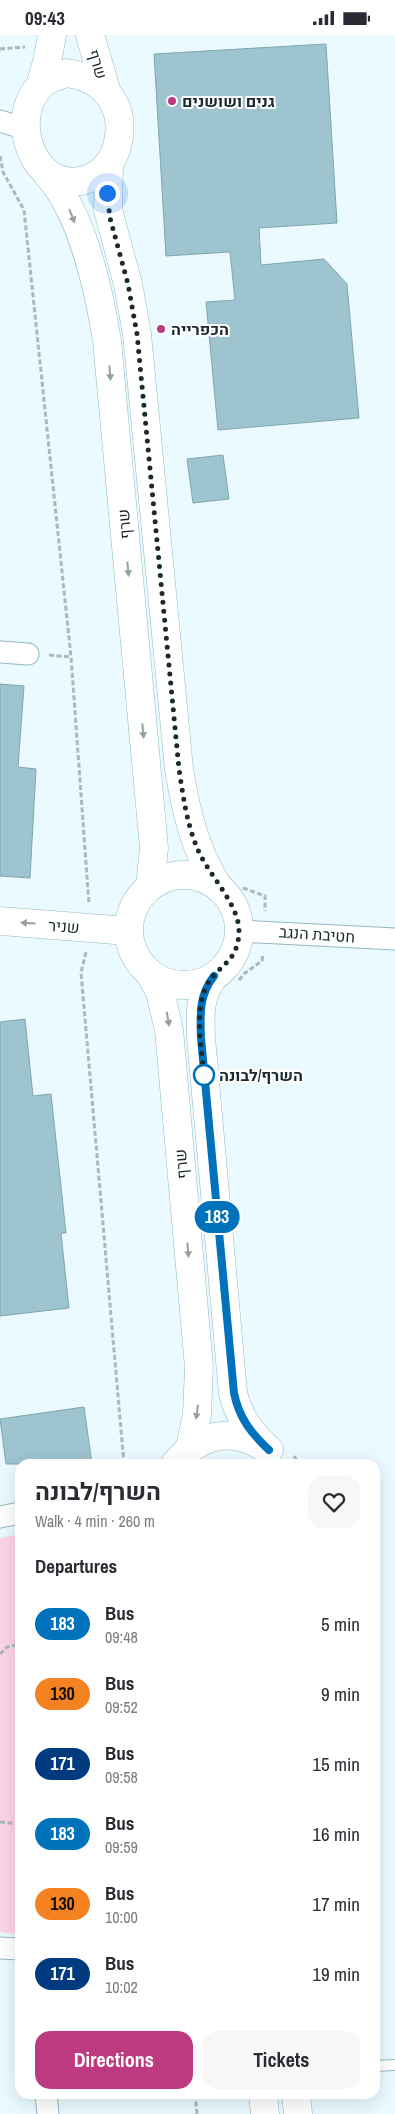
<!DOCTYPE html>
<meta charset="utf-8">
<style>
body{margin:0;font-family:"Archivo Narrow",Heebo,sans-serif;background:#f7f7f7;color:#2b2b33;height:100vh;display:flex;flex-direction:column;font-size:19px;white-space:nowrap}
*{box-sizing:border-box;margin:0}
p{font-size:16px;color:#7c7c81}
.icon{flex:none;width:28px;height:28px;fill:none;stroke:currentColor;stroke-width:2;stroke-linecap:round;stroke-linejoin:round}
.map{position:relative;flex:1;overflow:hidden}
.drawer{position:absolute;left:15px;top:1424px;width:365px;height:640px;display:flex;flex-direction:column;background:#fff;border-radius:15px;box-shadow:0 5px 20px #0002}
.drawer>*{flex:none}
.badge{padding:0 10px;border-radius:16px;font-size:18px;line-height:32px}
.you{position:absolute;width:25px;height:25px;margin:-12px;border:4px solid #fff;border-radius:50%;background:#1a73e8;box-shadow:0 0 0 8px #1a73e833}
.map>.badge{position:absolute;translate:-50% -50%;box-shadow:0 0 0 2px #fff}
h2{padding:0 20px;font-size:19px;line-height:45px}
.round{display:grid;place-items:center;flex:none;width:52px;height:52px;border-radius:15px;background:#f7f7f7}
.summary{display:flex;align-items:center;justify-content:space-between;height:85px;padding:0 20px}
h1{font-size:24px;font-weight:700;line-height:38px}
.primary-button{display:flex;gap:10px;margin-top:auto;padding:10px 20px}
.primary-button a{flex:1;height:58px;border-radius:15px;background:#bd3a80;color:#fff;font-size:20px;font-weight:700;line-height:58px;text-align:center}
.primary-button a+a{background:#f7f7f7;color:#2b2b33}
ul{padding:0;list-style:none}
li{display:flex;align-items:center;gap:15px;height:70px;padding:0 20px}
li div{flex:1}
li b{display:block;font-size:19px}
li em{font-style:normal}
li .badge{min-width:55px;font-weight:700;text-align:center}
.status{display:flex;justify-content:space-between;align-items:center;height:35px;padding:0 25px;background:#fff;direction:ltr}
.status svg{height:14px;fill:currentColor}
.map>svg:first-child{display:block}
.green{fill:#fed5e6}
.building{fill:#9dc4cf;stroke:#80a6b1}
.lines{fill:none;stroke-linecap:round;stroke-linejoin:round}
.lane-casing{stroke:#92b8c3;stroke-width:12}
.street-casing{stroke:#92b8c3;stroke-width:23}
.secondary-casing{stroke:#92b8c3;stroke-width:29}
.path{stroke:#a9b9bd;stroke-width:3;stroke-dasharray:5 2.5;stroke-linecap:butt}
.lane{stroke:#fff;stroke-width:10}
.street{stroke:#fff;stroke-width:21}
.secondary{stroke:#fff;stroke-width:28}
.oneway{fill:#989fa1}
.line-casing{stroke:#fff;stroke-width:11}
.line{stroke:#0072bc;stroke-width:8}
.walk{stroke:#1b2a2e;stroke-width:5;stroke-dasharray:0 9}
.poi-dot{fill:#bd3a80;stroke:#fff;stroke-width:2}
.stop-dot{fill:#fff;stroke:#0072bc;stroke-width:2.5}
.labels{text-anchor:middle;stroke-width:4;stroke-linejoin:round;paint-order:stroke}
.street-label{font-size:16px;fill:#1b2a2e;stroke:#fff}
.poi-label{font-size:16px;font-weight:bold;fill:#1b2a2e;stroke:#fff;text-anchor:start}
.stop-label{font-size:16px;font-weight:bold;fill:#1b2a2e;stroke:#fff;text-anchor:start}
</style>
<div class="status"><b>09:43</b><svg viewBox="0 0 49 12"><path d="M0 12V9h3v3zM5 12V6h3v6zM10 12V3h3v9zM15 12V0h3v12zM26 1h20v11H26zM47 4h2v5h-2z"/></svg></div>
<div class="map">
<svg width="395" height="2079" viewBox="0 0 395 2079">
<rect width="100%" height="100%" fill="#eafaff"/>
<path class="green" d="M20,1499V1900L0,1897V1503Z"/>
<g class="building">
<path d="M326,9L337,188L259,193L261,230L324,224L347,249L359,383L218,395L206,267L235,265L230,217L166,221L154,19Z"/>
<path d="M223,420L229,464L193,468L187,424Z"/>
<path d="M0,649L24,651L18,732L36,734L30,843L0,841Z"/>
<path d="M25,984L33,1061L51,1059L66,1198H61L69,1273L0,1281V987Z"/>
<path d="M84,1372L92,1429H6L0,1384Z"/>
</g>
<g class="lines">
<g class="lane-casing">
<path id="lane" d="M375,2031L395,2030"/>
</g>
<g class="street-casing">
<g id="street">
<path d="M0,86L26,94"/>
<path d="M0,617L28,619"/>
<path d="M239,896L395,904"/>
<path d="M0,1482L20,1478"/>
<path d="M0,1913L20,1914"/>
<path d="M46,2059L48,2079"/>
</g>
</g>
<g class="secondary-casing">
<g id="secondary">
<path d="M90,0L107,58"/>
<path d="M67,38C103,43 126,70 118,107C115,124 104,138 88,144C35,162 7,85 40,51C47,43 58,41 67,38Z"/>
<path d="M40,51L47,27L52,0"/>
<path d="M109,128L108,175L128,249L137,299L179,734C186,777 195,816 219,853"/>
<path d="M47,139C82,177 99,256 107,306L154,813L150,851"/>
<circle cx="184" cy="895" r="55"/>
<path d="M0,886L128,896"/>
<path d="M150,939L160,957L169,995L199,1332L197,1380L190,1413"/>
<path d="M214,941C199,960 200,980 201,1003L233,1358C239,1383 251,1398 269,1415"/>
<path d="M175,1429C198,1400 231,1391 263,1412"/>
<path d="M263,2059L265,2079"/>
<path d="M296,2059L298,2079"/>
</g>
</g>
<g class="path">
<path d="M0,14L25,12"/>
<path d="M0,121L3,137L24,175L71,622L89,869"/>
<path d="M49,620L71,622"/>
<path d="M243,853L265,861V876"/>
<path d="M86,917L81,938L124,1429"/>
<path d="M239,945L245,938L262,926L263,919"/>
<path d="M294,1421L299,1429"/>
<path d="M0,1619L7,1612L20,1609"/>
<path d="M0,1787L20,1789"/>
<path d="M195,2059L197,2079"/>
</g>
<use href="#lane" class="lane"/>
<use href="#street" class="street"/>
<use href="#secondary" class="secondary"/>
</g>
<defs><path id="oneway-solid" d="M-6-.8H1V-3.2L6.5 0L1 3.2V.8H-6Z" transform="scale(1.25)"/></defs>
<g class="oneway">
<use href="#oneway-solid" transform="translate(72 181) rotate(68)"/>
<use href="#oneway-solid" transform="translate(110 338) rotate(85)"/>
<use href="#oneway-solid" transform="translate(128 534) rotate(85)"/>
<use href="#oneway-solid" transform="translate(143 696) rotate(85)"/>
<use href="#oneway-solid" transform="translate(28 888) rotate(-176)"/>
<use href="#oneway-solid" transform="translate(168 984) rotate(80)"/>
<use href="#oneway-solid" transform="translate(188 1215) rotate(85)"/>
<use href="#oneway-solid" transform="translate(197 1377) rotate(98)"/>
</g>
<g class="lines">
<g class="line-casing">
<path id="line" d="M214,941C199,960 200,979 201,1003L234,1358C239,1383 251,1398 269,1415"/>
</g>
<use href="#line" class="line"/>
<path class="walk" d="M107,158L110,183L128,249L137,299L179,734C183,761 187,790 198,815C210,842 238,868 239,895C239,929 216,930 206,952C194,979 202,1014 204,1042V1040"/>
</g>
<g class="poi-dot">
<circle cx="172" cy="66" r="5"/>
<circle cx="161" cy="294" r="5"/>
</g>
<circle class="stop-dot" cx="204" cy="1040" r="10"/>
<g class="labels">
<g class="street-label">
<text transform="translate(98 29) rotate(73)" y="6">שרף</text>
<text transform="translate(124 489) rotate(-95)" y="6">שרף</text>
<text transform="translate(64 891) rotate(4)" y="6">שניר</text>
<text transform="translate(317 899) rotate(4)" y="6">חטיבת הנגב</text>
<text transform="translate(181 1129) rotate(-95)" y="6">שרף</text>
</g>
<g class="poi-label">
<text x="182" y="72">גנים ושושנים</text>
<text x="171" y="300">הכפרייה</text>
</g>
<g class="stop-label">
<text x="219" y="1046">השרף/לבונה</text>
</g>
</g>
</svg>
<div class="you" style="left:107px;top:158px"></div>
<b class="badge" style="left:217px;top:1182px;background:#0072bc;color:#fff">183</b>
<section class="drawer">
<div class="summary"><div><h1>השרף/לבונה</h1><p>Walk · 4 min · 260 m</p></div><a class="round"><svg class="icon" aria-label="heart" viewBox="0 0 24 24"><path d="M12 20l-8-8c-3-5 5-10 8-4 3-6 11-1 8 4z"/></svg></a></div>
<h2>Departures</h2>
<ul>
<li><span class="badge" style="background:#0072bc;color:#fff">183</span><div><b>Bus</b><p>09:48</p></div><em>5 min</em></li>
<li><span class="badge" style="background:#f58220;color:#111">130</span><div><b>Bus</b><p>09:52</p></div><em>9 min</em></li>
<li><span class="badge" style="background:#003b80;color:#fff">171</span><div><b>Bus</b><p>09:58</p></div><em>15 min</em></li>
<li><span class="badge" style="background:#0072bc;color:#fff">183</span><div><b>Bus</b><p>09:59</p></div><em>16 min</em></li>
<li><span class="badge" style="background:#f58220;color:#111">130</span><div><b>Bus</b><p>10:00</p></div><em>17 min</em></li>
<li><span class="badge" style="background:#003b80;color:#fff">171</span><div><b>Bus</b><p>10:02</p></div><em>19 min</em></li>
</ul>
<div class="primary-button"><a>Directions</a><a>Tickets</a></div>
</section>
</div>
